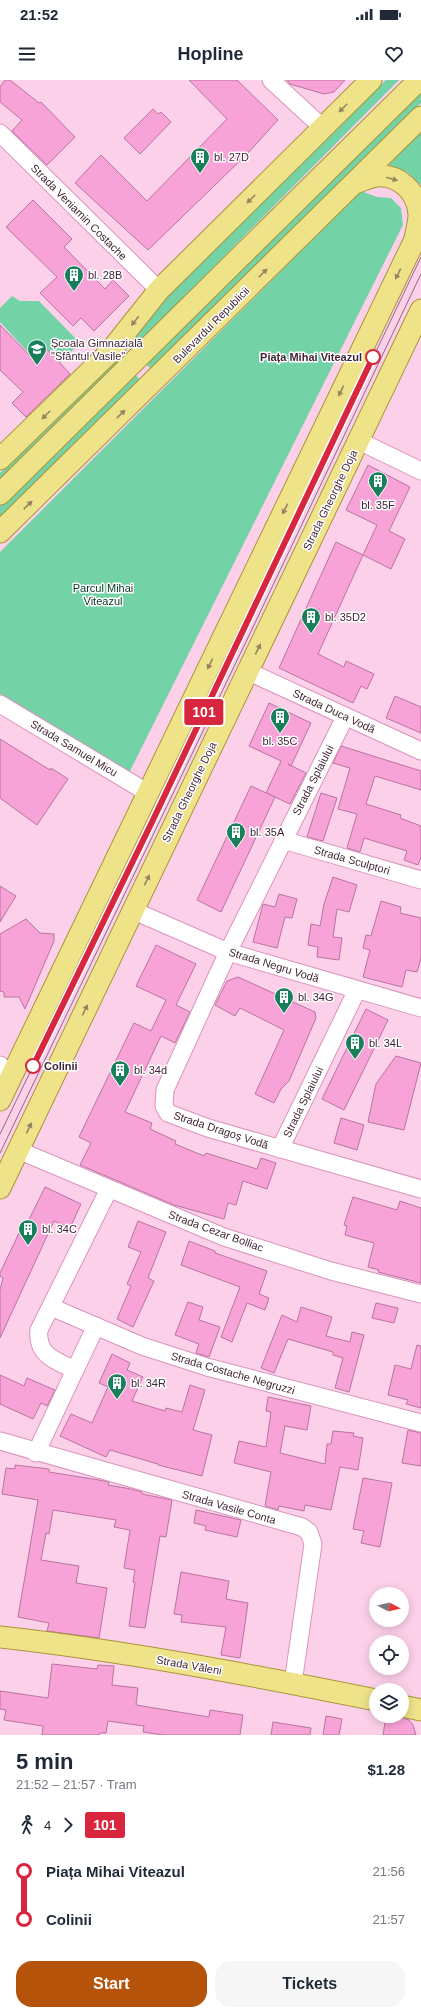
<!DOCTYPE html>
<meta charset="utf-8">
<style>
body{margin:0;font-family:Arial,sans-serif;background:#f6f6f7;color:#1f2937;height:100vh;display:flex;flex-direction:column;font-size:15px;white-space:nowrap}
*{box-sizing:border-box;margin:0}
p{font-size:13px;color:#747a83}
.icon{flex:none;width:22px;height:22px;fill:none;stroke:currentColor;stroke-width:2;stroke-linecap:round;stroke-linejoin:round}
.map{position:relative;height:1655px;overflow:hidden}
.sheet{display:flex;flex-direction:column;background:#fff;flex:1}
.sheet>*{flex:none}
.badge{padding:0 8px;border-radius:3px;font-size:14px;line-height:26px}
.needle{width:26px;rotate:97deg}
.buttons{position:absolute;left:369px;top:1507px;display:grid;gap:8px}
.buttons a{display:grid;place-items:center;width:40px;height:40px;border-radius:50%;background:#fff;box-shadow:0 2px 10px #0003;font-size:20px}
.map>.badge{position:absolute;translate:-50% -50%;box-shadow:0 0 0 2px #fff}
.legs{display:flex;align-items:center;gap:6px;height:44px;padding:0 16px;font-size:13px}
.legs p{margin-inline-start:auto}
.head{display:flex;align-items:center;justify-content:space-between;height:68px;padding:0 16px}
h1{font-size:22px;font-weight:700;line-height:30px}
.cta{display:flex;gap:8px;margin-top:auto;padding:8px 16px}
.cta a{flex:1;height:46px;border-radius:16px;background:#b45309;color:#fff;font-size:16px;font-weight:700;line-height:46px;text-align:center}
.cta a+a{background:#f6f6f7;color:#1f2937}
ul{padding:0 16px;list-style:none}
li{display:flex;align-items:center;gap:14px;height:48px;font-size:15px}
li i{display:grid;place-items:center;width:6px;height:100%;margin:0 5px;background:currentColor}
li i::after{content:'';width:10px;height:10px;margin:-5px;border:3px solid;border-radius:50%;background:#fff}
li p{margin-inline-start:auto}
li:first-child i{background:linear-gradient(#0000 50%,currentColor 0)}
li:last-child i{background:linear-gradient(currentColor 50%,#0000 0)}
.status{display:flex;justify-content:space-between;align-items:center;height:28px;padding:0 20px;background:#fff;direction:ltr}
.status svg{height:11px;fill:currentColor}
header{display:flex;justify-content:space-between;align-items:center;height:52px;padding:0 16px;background:#fff;font-size:18px;font-weight:700}
.map>svg:first-child{display:block}
.green{fill:#74d2a7}
.building{fill:#f8a3d7;stroke:#b8749e}
.lines{fill:none;stroke-linecap:round;stroke-linejoin:round}
.minor-casing{stroke:#da93be;stroke-width:19}
.major-casing{stroke:#aa9539;stroke-width:23}
.minor{stroke:#fff;stroke-width:17}
.major{stroke:#eee389;stroke-width:21}
.tram{stroke:#8e6b7f;stroke-width:1}
.oneway{fill:#988460}
.line-1-casing{stroke:#fff;stroke-width:9}
.line-1{stroke:#d7263d;stroke-width:6}
.stop-1-dot{fill:#fff;stroke:#d7263d;stroke-width:2}
.labels{text-anchor:middle;stroke-width:3;stroke-linejoin:round;paint-order:stroke}
.poi-label{font-size:11px;fill:#412536;stroke:#fff;text-anchor:start}
.street-label{font-size:11px;fill:#412536;stroke:#fff}
.stop-label{font-size:11px;font-weight:bold;fill:#412536;stroke:#fff;text-anchor:end}
.park-label{font-size:11px;fill:#063624;stroke:#fff}
</style>
<div class="status"><b>21:52</b><svg viewBox="0 0 49 12"><path d="M0 12V9h3v3zM5 12V6h3v6zM10 12V3h3v9zM15 12V0h3v12zM26 1h20v11H26zM47 4h2v5h-2z"/></svg></div>
<header><svg class="icon" aria-label="menu" viewBox="0 0 24 24"><path d="M4 6h16M4 12h16M4 18h16"/></svg>Hopline<svg class="icon" aria-label="heart" viewBox="0 0 24 24"><path d="M12 20l-8-8c-3-5 5-10 8-4 3-6 11-1 8 4z"/></svg></header>
<div class="map">
<svg width="421" height="1655" viewBox="0 0 421 1655">
<rect width="100%" height="100%" fill="#fdd0ea"/>
<g class="green">
<path d="M386,0H399L132,269L128,264L183,197Z"/>
<path d="M421,7V23L152,290L143,281Z"/>
<path d="M421,51V105L407,92L389,85Z"/>
<path d="M361,111L377,117L391,118L401,128L403,145L129,693L0,614V472Z"/>
<path d="M12,216L20,221H39L80,263L60,283L47,268L35,280L0,242V228Z"/>
<path d="M120,276L123,281L0,402V393L40,356Z"/>
<path d="M133,292L143,303L0,444V424Z"/>
</g>
<g class="building">
<path d="M5,0H10L39,23L41,22L75,57L47,85L12,51L22,40L0,22V7Z"/>
<path d="M189,0H237L278,40L247,74L148,170L75,103L101,75L147,121L227,39Z"/>
<path d="M287,0H345L334,12L324,14L290,4Z"/>
<path d="M153,29L158,34L161,32L171,42L140,74L124,58Z"/>
<path d="M33,120L72,159L64,167L105,209L113,200L129,216L94,251L81,238L73,246L40,213L57,197L6,147Z"/>
<path d="M0,245L35,281L47,269L70,294L26,337L12,323L23,312L0,290Z"/>
<path d="M368,385L410,407L389,451L405,459L391,489L363,475L377,445L346,430Z"/>
<path d="M336,462L363,475L318,574L344,587L346,581L374,594L367,609L361,606L353,623L279,588Z"/>
<path d="M395,616L421,627V653L386,638Z"/>
<path d="M269,623L311,643L291,686L288,684L306,693L290,724L266,713L281,681L249,666Z"/>
<path d="M0,659L50,690L51,688L68,699L37,745L0,718Z"/>
<path d="M341,666L421,691V710L375,696L366,724L401,735L400,738L421,746V777L418,785L404,780L407,771L364,758L360,772L347,768L357,734L338,729L350,688L333,683Z"/>
<path d="M251,706L275,717L221,832L197,820Z"/>
<path d="M321,713L337,718L323,761L307,757Z"/>
<path d="M333,797L357,805L349,832L337,829L333,857L342,858L339,880L317,877L318,867L308,865L311,844L320,846L324,824Z"/>
<path d="M0,806L16,816L0,842Z"/>
<path d="M279,814L297,819L292,838L285,837L277,868L253,862L263,824L275,827Z"/>
<path d="M381,821L401,827L400,833L421,838V878L417,892L406,890L402,907L363,897L370,870L363,868L366,855L371,856Z"/>
<path d="M26,839L40,853L54,854V861L25,929L19,917H4V912L0,911V854Z"/>
<path d="M156,865L196,884L176,925L190,932L175,963L161,956L125,1032L152,1043L150,1049L176,1061L175,1064L204,1076L206,1073L257,1089L261,1078L276,1083L267,1109L243,1101L236,1125L228,1123L224,1139L174,1125L80,1085L91,1063L79,1057L134,943L151,951L166,920L136,906Z"/>
<path d="M238,897L315,932L316,938L289,1001L281,1009L274,1023L255,1014L284,950L240,928L235,936L215,925L227,901Z"/>
<path d="M366,929L388,940L344,1030L322,1019Z"/>
<path d="M396,976L421,983L404,1050L368,1042L376,1004Z"/>
<path d="M341,1038L364,1045L357,1070L334,1063Z"/>
<path d="M45,1107L81,1124L70,1148L54,1141L0,1258V1210L3,1198L0,1196V1193L19,1153L22,1154Z"/>
<path d="M353,1117L397,1130L400,1121L421,1128V1203L378,1192L379,1190L368,1187L374,1163L345,1155L347,1146L344,1145Z"/>
<path d="M138,1141L166,1152L148,1198L154,1201L133,1247L117,1239L131,1206L127,1204L141,1172L128,1167Z"/>
<path d="M189,1161L215,1171V1173L267,1191L259,1214L269,1218L265,1230L247,1223L232,1262L221,1257L240,1207L181,1185Z"/>
<path d="M188,1222L203,1227L199,1240L220,1247L209,1277L196,1273L199,1264L175,1255Z"/>
<path d="M376,1223L398,1228L394,1243L372,1238Z"/>
<path d="M301,1227L332,1237L326,1256L350,1262L352,1252L364,1255L349,1312L335,1308L343,1278L333,1275V1272L288,1259L274,1293L261,1288L282,1235L297,1242Z"/>
<path d="M417,1265L421,1266V1328L406,1324L408,1320L388,1315L395,1285L411,1289Z"/>
<path d="M112,1274L130,1283L127,1290L143,1297L132,1321L165,1331L166,1328L182,1332L190,1305L205,1310L193,1350L212,1355L202,1396L158,1385V1384L110,1370L106,1377L60,1356L71,1334L92,1343L108,1307L99,1303Z"/>
<path d="M0,1295L24,1306L27,1298L55,1310L47,1326L41,1323L33,1339L0,1324Z"/>
<path d="M268,1317L311,1326L307,1350L285,1346L280,1373L325,1384L327,1364H331L333,1351L354,1353L353,1356L363,1358L358,1390L340,1387L331,1430L305,1425L304,1431L279,1426L278,1430L265,1426L271,1392L234,1383L239,1361L266,1367L271,1332L266,1331Z"/>
<path d="M408,1350L421,1353V1386L402,1383Z"/>
<path d="M15,1385L49,1389V1392L99,1400L109,1402L108,1405L131,1409L142,1412V1414L172,1420L166,1457L160,1456L145,1548L129,1546L135,1502H133L135,1490L124,1488L130,1450L114,1447L116,1440L53,1430L49,1454L46,1453L41,1480L79,1486L76,1503L107,1508L99,1558L47,1551L49,1543L18,1537L38,1420L2,1414L6,1388L15,1389Z"/>
<path d="M363,1398L392,1403L380,1467L361,1463L364,1451L353,1449Z"/>
<path d="M196,1430L241,1440L237,1457L205,1450L206,1446L194,1443Z"/>
<path d="M181,1492L229,1501L226,1519L248,1523L240,1578L221,1575L226,1547L181,1542L182,1535L174,1534Z"/>
<path d="M52,1584L97,1589L98,1585L114,1586L112,1605L138,1608L136,1625L209,1637L210,1630L243,1635L240,1655H163L143,1652L144,1646L108,1641L106,1653H100L99,1655H42L43,1646L4,1640L6,1630L0,1629V1611L48,1618Z"/>
<path d="M326,1636L342,1639L339,1655H323Z"/>
<path d="M386,1636H396L409,1640L413,1645L416,1655H383Z"/>
<path d="M273,1642L311,1648L310,1655H271Z"/>
</g>
<g class="lines">
<g class="minor-casing">
<g id="minor">
<path d="M271,0L323,48"/>
<path d="M0,53L159,210"/>
<path d="M359,361L421,391"/>
<path d="M247,591L421,671"/>
<path d="M0,624L148,713"/>
<path d="M345,637L228,872L165,1010L164,1026L168,1033L208,1048L421,1109"/>
<path d="M283,760L421,800"/>
<path d="M132,830L228,872L421,928"/>
<path d="M0,985L11,996"/>
<path d="M280,1069L357,910"/>
<path d="M18,1070L224,1157L331,1191L421,1214"/>
<path d="M51,1227L142,1266L207,1287L421,1343"/>
<path d="M75,1290L96,1246"/>
<path d="M0,1361L302,1447L309,1452L313,1464L293,1603"/>
<path d="M36,1373L75,1290C56,1281 36,1275 39,1250L109,1109"/>
</g>
</g>
<g class="major-casing">
<g id="major">
<path d="M355,103C361,101 369,97 376,96C399,94 418,112 419,135C419,143 416,152 415,159"/>
<path d="M0,379L109,273L159,210L371,0"/>
<path d="M0,414L419,0"/>
<path d="M0,452L421,37"/>
<path d="M0,1020L421,147"/>
<path d="M0,1108L421,230"/>
<path d="M0,1557C126,1571 251,1595 376,1620"/>
<path d="M402,1626L421,1630"/>
</g>
</g>
<use href="#minor" class="minor"/>
<use href="#major" class="major"/>
<g class="tram">
<path d="M0,1054L152,742L421,177"/>
<path d="M0,1073L255,543L421,194"/>
</g>
</g>
<defs><path id="oneway-solid" d="M-6-.8H1V-3.2L6.5 0L1 3.2V.8H-6Z"/></defs>
<g class="oneway">
<use href="#oneway-solid" transform="translate(343 28) rotate(135)"/>
<use href="#oneway-solid" transform="translate(392 99) rotate(16)"/>
<use href="#oneway-solid" transform="translate(251 119) rotate(135)"/>
<use href="#oneway-solid" transform="translate(263 193) rotate(-45)"/>
<use href="#oneway-solid" transform="translate(398 194) rotate(116)"/>
<use href="#oneway-solid" transform="translate(135 241) rotate(129)"/>
<use href="#oneway-solid" transform="translate(341 311) rotate(116)"/>
<use href="#oneway-solid" transform="translate(121 334) rotate(-44)"/>
<use href="#oneway-solid" transform="translate(46 335) rotate(135)"/>
<use href="#oneway-solid" transform="translate(28 425) rotate(-44)"/>
<use href="#oneway-solid" transform="translate(285 429) rotate(116)"/>
<use href="#oneway-solid" transform="translate(258 569) rotate(-64)"/>
<use href="#oneway-solid" transform="translate(210 584) rotate(116)"/>
<use href="#oneway-solid" transform="translate(147 800) rotate(-64)"/>
<use href="#oneway-solid" transform="translate(85 930) rotate(-64)"/>
<use href="#oneway-solid" transform="translate(29 1048) rotate(-65)"/>
</g>
<g class="lines">
<g class="line-1-casing">
<path id="line-1" d="M33,986L152,742L373,277"/>
</g>
<use href="#line-1" class="line-1"/>
</g>
<defs>
<g id="building-pin" transform="scale(1)"><path d="M0 17L-7.5 6A9.5 9.5 0 1 1 7.5 6Z" fill="#187f5a" stroke="#fff"/><path d="M-4-6H4V6H1V3H-1V6H-4ZM-2.5-4.3h1.7v1.8h-1.7ZM.8-4.3h1.7v1.8H.8ZM-2.5-1h1.7V.8h-1.7ZM.8-1h1.7V.8H.8Z" fill="#fff"/></g>
<g id="school-pin" transform="scale(1)"><path d="M0 17L-7.5 6A9.5 9.5 0 1 1 7.5 6Z" fill="#187f5a" stroke="#fff"/><path d="M0-5L7-2L0 1L-7-2ZM-4 1L0 2.5L4 1V4Q0 6-4 4Z" fill="#fff"/></g>
</defs>
<g fill-rule="evenodd">
<use href="#building-pin" x="200" y="77"/>
<use href="#building-pin" x="74" y="195"/>
<use href="#school-pin" x="37" y="269"/>
<use href="#building-pin" x="378" y="401"/>
<use href="#building-pin" x="311" y="537"/>
<use href="#building-pin" x="280" y="637"/>
<use href="#building-pin" x="236" y="752"/>
<use href="#building-pin" x="284" y="917"/>
<use href="#building-pin" x="355" y="963"/>
<use href="#building-pin" x="120" y="990"/>
<use href="#building-pin" x="28" y="1149"/>
<use href="#building-pin" x="117" y="1303"/>
</g>
<g class="stop-1-dot">
<circle cx="373" cy="277" r="7"/>
<circle cx="33" cy="986" r="7"/>
</g>
<g class="labels">
<g class="poi-label">
<text x="214" y="81">bl. 27D</text>
<text x="88" y="199">bl. 28B</text>
<text x="51" y="267">Școala Gimnazială<tspan x="51" dy="13">"Sfântul Vasile"</tspan></text>
<text x="378" y="429" text-anchor="middle">bl. 35F</text>
<text x="325" y="541">bl. 35D2</text>
<text x="280" y="665" text-anchor="middle">bl. 35C</text>
<text x="250" y="756">bl. 35A</text>
<text x="298" y="921">bl. 34G</text>
<text x="369" y="967">bl. 34L</text>
<text x="134" y="994">bl. 34d</text>
<text x="42" y="1153">bl. 34C</text>
<text x="131" y="1307">bl. 34R</text>
</g>
<g class="street-label">
<text transform="translate(79 132) rotate(45)" y="4">Strada Veniamin Costache</text>
<text transform="translate(211 245) rotate(-45)" y="4">Bulevardul Republicii</text>
<text transform="translate(330 420) rotate(-64)" y="4">Strada Gheorghe Doja</text>
<text transform="translate(334 631) rotate(25)" y="4">Strada Duca Vodă</text>
<text transform="translate(74 668) rotate(31)" y="4">Strada Samuel Micu</text>
<text transform="translate(313 700) rotate(-63)" y="4">Strada Splaiului</text>
<text transform="translate(189 712) rotate(-64)" y="4">Strada Gheorghe Doja</text>
<text transform="translate(352 780) rotate(16)" y="4">Strada Sculptori</text>
<text transform="translate(274 885) rotate(17)" y="4">Strada Negru Vodă</text>
<text transform="translate(303 1022) rotate(-64)" y="4">Strada Splaiului</text>
<text transform="translate(221 1050) rotate(18)" y="4">Strada Dragoș Vodă</text>
<text transform="translate(216 1151) rotate(20)" y="4">Strada Cezar Bolliac</text>
<text transform="translate(233 1293) rotate(16)" y="4">Strada Costache Negruzzi</text>
<text transform="translate(229 1427) rotate(16)" y="4">Strada Vasile Conta</text>
<text transform="translate(189 1585) rotate(10)" y="4">Strada Văleni</text>
</g>
<g class="stop-label">
<text x="362" y="281">Piața Mihai Viteazul</text>
<text x="44" y="990" text-anchor="start">Colinii</text>
</g>
<g class="park-label">
<text x="103" y="512">Parcul Mihai<tspan x="103" dy="13">Viteazul</tspan></text>
</g>
</g>
</svg>
<div class="buttons">
<a><svg class="needle" viewBox="-14 -14 28 28"><path d="M0-13l5 13h-10z" fill="#e53935"/><path d="M0 13l5-13h-10z" fill="#747a83"/></svg></a>
<a><svg class="icon" aria-label="locate" viewBox="0 0 24 24"><circle cx="12" cy="12" r="6"/><path d="M12 2v4M12 18v4M2 12h4M18 12h4"/></svg></a>
<a><svg class="icon" aria-label="layers" viewBox="0 0 24 24"><path d="M12 4l9 5-9 5-9-5zM3 14l9 5 9-5"/></svg></a>
</div>
<b class="badge" style="left:204px;top:632px;background:#d7263d;color:#fff">101</b>
</div>
<section class="sheet">
<div class="head"><div><h1>5 min</h1><p>21:52 – 21:57 · Tram</p></div><b>$1.28</b></div>
<div class="legs"><svg class="icon" aria-label="walk" viewBox="0 0 24 24"><circle cx="13" cy="4" r="2"/><path d="M13 8l-2 6 4 7M11 14l-3 7M7 12l3-4h3l4 4"/></svg>4<svg class="icon" aria-label="forward" viewBox="0 0 24 24"><path d="M9 5l7 7-7 7"/></svg><b class="badge" style="background:#d7263d;color:#fff">101</b></div>
<ul>
<li><i style="color:#d7263d"></i><b>Piața Mihai Viteazul</b><p>21:56</p></li>
<li><i style="color:#d7263d"></i><b>Colinii</b><p>21:57</p></li>
</ul>
<div class="cta"><a>Start</a><a>Tickets</a></div>
</section>
